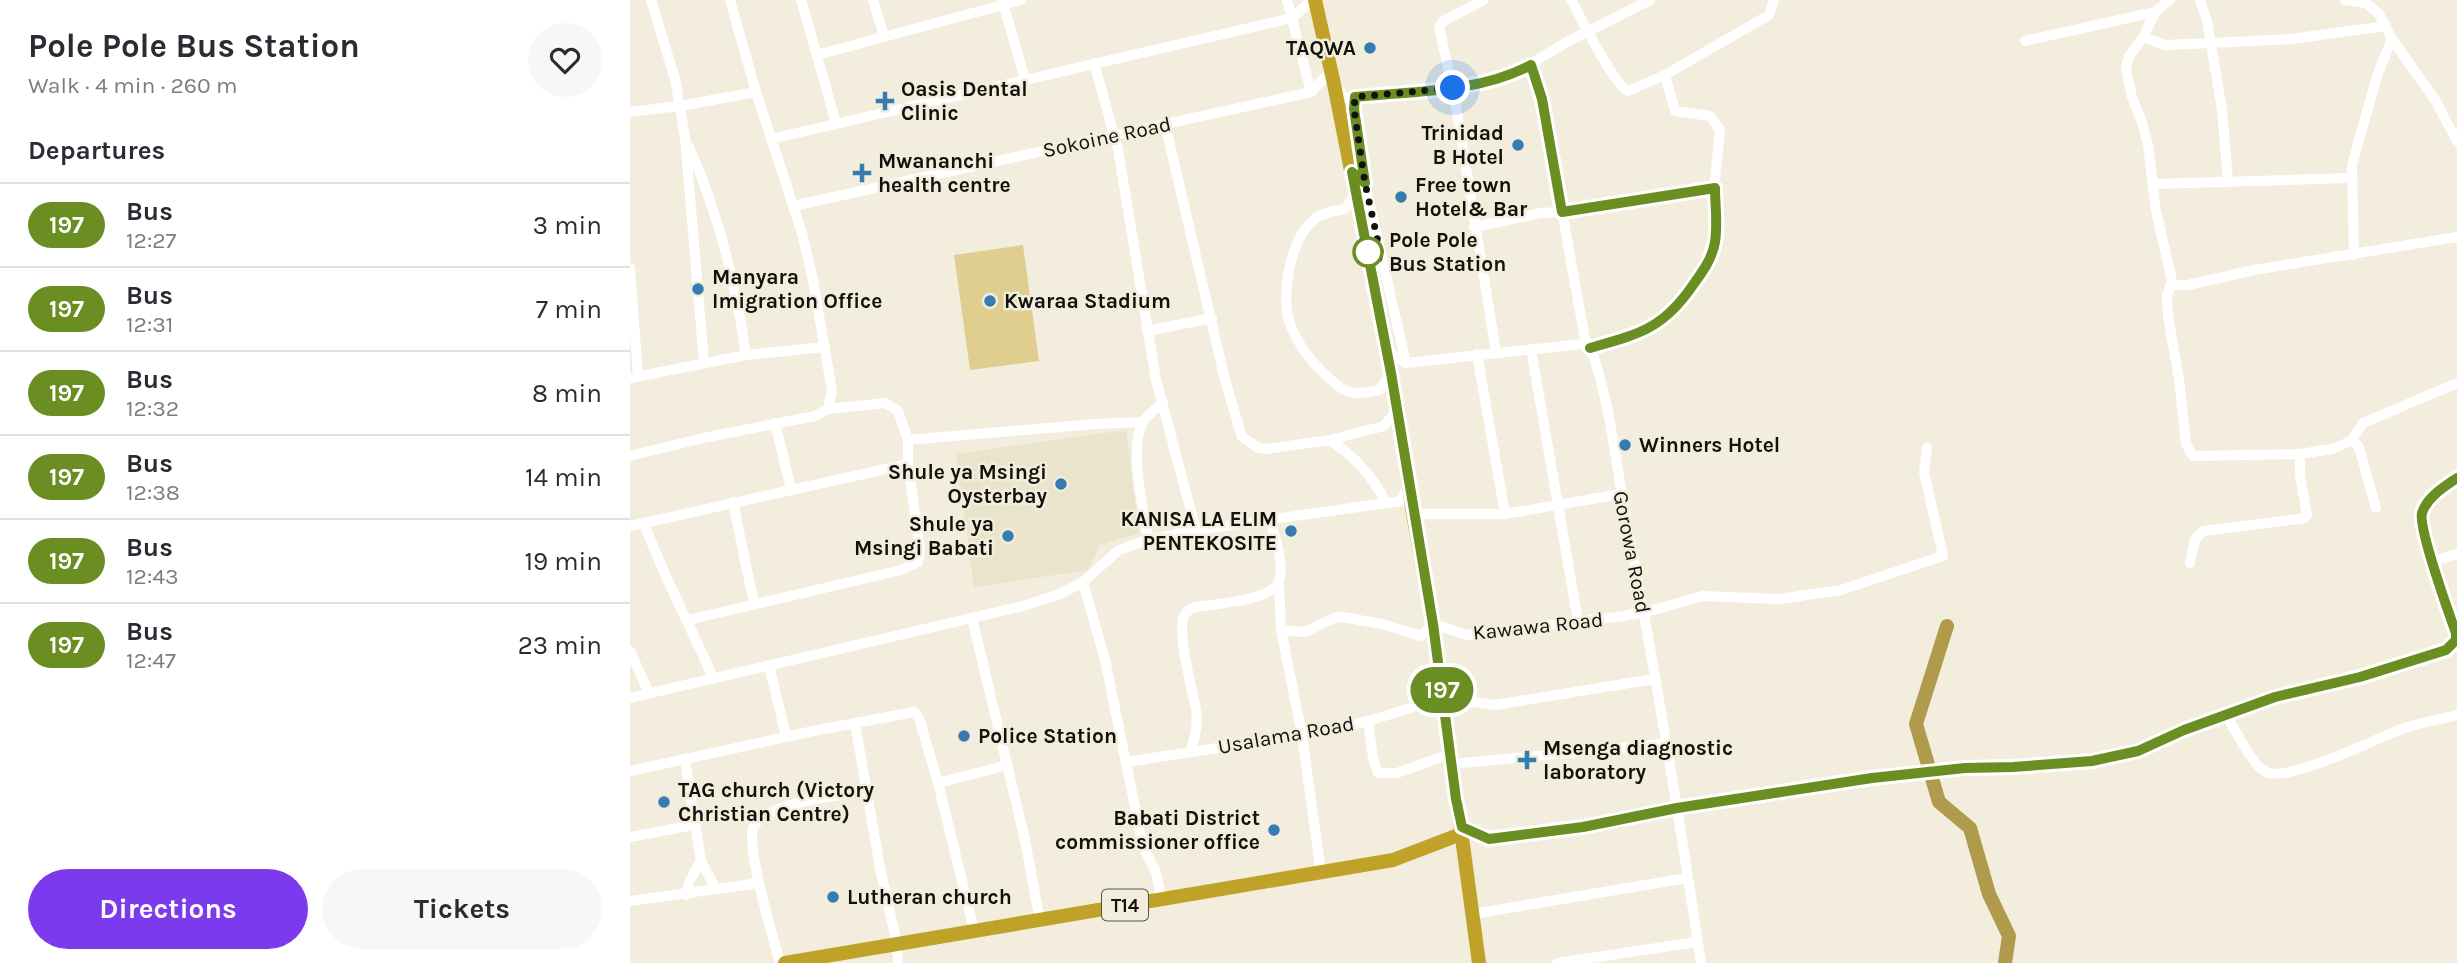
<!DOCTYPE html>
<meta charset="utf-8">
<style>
body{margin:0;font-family:Karla,sans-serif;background:#f7f7f7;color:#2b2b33;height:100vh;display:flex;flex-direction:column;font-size:26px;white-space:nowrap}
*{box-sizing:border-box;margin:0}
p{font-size:23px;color:#7c7c81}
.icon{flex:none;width:38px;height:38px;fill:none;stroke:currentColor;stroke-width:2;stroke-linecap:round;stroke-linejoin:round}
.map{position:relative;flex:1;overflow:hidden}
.drawer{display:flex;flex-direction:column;background:#fff;width:630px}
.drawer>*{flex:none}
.badge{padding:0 14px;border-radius:23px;font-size:24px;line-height:46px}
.you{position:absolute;width:35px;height:35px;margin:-18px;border:5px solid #fff;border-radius:50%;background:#1a73e8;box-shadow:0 0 0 10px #1a73e833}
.map>.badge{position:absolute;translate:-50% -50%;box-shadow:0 0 0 4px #fff}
h2{padding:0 28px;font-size:26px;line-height:63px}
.round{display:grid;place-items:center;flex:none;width:74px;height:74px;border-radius:37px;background:#f7f7f7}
.overview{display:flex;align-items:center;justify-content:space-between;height:119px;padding:0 28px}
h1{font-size:33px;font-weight:700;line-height:52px}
.cta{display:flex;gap:14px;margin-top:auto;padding:14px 28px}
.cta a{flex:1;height:80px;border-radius:42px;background:#7c3aed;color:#fff;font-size:28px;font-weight:700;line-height:80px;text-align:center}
.cta a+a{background:#f7f7f7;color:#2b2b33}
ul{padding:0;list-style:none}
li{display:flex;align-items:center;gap:21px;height:84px;padding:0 28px;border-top:2px solid #e1e1e2}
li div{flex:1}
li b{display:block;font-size:26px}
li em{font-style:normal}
li .badge{min-width:77px;font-weight:700;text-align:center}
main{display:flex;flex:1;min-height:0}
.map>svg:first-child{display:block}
.built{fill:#eae4cc}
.green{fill:#e0ce8f}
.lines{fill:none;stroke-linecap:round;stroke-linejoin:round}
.river{stroke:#b09a4c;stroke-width:14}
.minor{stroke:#fff;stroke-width:10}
.highway{stroke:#c0a229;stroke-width:14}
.line-casing{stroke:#fff;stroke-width:16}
.line{stroke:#6b8e23;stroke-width:10}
.walk{stroke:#12110b;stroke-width:7;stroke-dasharray:0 12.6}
.poi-dot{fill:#367cb1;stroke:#f2eddd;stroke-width:2.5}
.stop-dot{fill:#fff;stroke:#6b8e23;stroke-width:3.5}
.labels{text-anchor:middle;stroke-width:5;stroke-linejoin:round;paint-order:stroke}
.shield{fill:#f2eddd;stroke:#55534a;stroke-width:2}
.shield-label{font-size:19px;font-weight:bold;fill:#12110b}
.poi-label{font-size:21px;font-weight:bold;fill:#12110b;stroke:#f2eddd;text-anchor:start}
.street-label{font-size:21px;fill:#12110b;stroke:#f2eddd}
.stop-label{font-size:21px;font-weight:bold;fill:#12110b;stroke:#f2eddd;text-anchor:start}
</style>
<main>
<section class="drawer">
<div class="overview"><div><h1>Pole Pole Bus Station</h1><p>Walk · 4 min · 260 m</p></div><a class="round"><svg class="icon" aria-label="heart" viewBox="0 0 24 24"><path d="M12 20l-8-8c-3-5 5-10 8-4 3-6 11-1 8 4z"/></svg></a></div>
<h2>Departures</h2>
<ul>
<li><span class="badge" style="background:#6b8e23;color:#fff">197</span><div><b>Bus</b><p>12:27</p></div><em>3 min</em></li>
<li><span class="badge" style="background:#6b8e23;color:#fff">197</span><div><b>Bus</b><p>12:31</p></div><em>7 min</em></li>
<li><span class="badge" style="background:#6b8e23;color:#fff">197</span><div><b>Bus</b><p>12:32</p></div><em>8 min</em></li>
<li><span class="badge" style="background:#6b8e23;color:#fff">197</span><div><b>Bus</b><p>12:38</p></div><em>14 min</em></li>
<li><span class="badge" style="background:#6b8e23;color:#fff">197</span><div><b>Bus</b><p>12:43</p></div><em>19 min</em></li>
<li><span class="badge" style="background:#6b8e23;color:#fff">197</span><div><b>Bus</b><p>12:47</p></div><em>23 min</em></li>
</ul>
<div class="cta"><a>Directions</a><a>Tickets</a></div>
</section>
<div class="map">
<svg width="1827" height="963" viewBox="0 0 1827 963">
<rect width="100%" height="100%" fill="#f2eddd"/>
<path class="built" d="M496,430L509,533L470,545L458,570L344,587L326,454Z"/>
<path class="green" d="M393,245L409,361L340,370L324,255Z"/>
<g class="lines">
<path class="river" d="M1317,626L1286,724L1309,802L1340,828L1359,894L1379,936L1375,963"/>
<g class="minor">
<path d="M21,0L45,79L55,137L74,362"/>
<path d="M171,0L206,123"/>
<path d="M243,0L254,36"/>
<path d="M372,0L395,79"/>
<path d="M657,0L681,92"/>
<path d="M854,0L813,21L809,27L825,100L866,352"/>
<path d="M941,0C952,19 982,82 998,91L1035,75L1139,15L1144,0"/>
<path d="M1540,0L1525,12L1515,34L1499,57L1496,68L1502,97L1512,122L1518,145L1526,211L1543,285H1558L1624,270L1827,237"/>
<path d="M1570,0L1577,21L1592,109L1598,181"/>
<path d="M1715,0L1736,3L1749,14L1762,39L1805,100L1827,141"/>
<path d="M1513,37L1535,45L1581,43L1661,39L1756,26"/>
<path d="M1395,41L1525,12"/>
<path d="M187,55L391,0"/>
<path d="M464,63L488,149L526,380L566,530"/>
<path d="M901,65L917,127L956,345"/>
<path d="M707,88L715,98L840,86L870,79L884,74L937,42L1020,0"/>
<path d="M725,97L724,109L735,183L776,363"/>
<path d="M0,112L50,106L126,92"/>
<path d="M535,124L595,380L612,437L629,448L637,449L700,440L754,426L768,409"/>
<path d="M141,139L662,18L682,0"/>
<path d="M59,147C88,212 106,285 116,355"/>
<path d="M1524,184L1721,178"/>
<path d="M726,193L715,209C705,211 693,212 685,219C660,238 650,296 660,324C668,344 681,362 697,376C704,383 714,392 724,393C732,394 742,391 750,390L761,373"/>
<path d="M163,206L681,92L701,71"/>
<path d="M844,227L911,213L932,212L1085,188"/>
<path d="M1724,255L1722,165L1748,73L1762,39"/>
<path d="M0,268L8,376"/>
<path d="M1541,284L1537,296L1538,316L1549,379L1556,444L1563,456L1670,454L1702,449L1721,441L1733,423L1827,383"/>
<path d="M517,331L582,318"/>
<path d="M960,348L1010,332L1036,318L1077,266L1082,255L1087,225L1085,179L1090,130L1080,116L1045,111L1035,75"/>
<path d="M901,349L948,621"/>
<path d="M757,351L776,363L952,344L959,346L962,352C981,406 986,467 997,523C1025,669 1049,816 1071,963"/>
<path d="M847,354L875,514"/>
<path d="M0,378L116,355L195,347"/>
<path d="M145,423L161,489"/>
<path d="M1722,439L1729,447L1746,508"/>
<path d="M278,440L465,424L513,422"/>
<path d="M700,440C725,457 742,475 756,503"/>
<path d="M0,456L73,438L185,416L198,409L202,391L183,280L172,233L126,92L100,0"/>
<path d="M103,502L124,604"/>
<path d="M783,514H875L991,494"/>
<path d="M0,526L14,523"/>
<path d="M518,540C514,510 498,449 513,422C518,414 526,409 533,403"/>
<path d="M1803,561L1827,554"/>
<path d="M1560,563L1565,539L1573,531L1675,518L1677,515L1670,475V454"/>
<path d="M453,582L476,664L513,847L526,872L531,898"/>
<path d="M649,582L651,630L672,735L691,873"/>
<path d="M342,618L395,840L410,921"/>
<path d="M58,620L271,570L288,562L290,550L278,464V440L268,411L255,403L198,409"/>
<path d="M651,630L675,632L704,618L712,617L752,624L791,636L803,624L837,635L994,616L1031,608L1072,596L1149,599L1211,590L1313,556L1294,472L1297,448"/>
<path d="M1826,633C1819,614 1788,528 1792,513C1797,497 1814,487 1827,478"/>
<path d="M0,651L19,693"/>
<path d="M139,665L156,736"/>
<path d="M83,678C61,626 33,576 14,523L278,464"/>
<path d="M0,698L393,606L430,594L453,582L489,550L518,540L566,530L771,501L779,484"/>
<path d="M1596,715C1605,729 1622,765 1636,772C1656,783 1746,739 1769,730C1787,723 1808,720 1827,715"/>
<path d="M738,721L743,758L748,773H767L820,754"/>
<path d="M225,723L250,868L267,944L268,963"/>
<path d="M560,752C566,737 568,725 566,709C562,689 547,634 554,616C556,610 561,609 566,607C586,603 646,602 650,578C654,560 644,537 640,519"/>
<path d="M55,760L71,861L86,889"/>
<path d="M496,762L672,735L738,721L813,698L865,705L1024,679"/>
<path d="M821,764L1035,744"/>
<path d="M0,771L188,730L284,712L289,718L308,783L344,930"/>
<path d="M308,783L378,765"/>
<path d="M832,826L859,839L953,827L1047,808L1242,778L1335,768L1383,767L1462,761L1508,751L1554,730L1645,697L1730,677L1816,650L1827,640V633"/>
<path d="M0,837L64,825"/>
<path d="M56,895L59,882L71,861"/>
<path d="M0,901L129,883"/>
<path d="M843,914L1057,878"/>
<path d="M150,963C144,940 114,843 124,826C138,802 210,795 235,792"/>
<path d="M927,963L1067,942"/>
</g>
<g class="highway">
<path d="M685,0L704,84L768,409L783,514L803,624L849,963"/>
<path d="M155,963L763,860L831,834"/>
</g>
</g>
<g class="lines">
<g class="line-casing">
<path id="line" d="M960,348C1009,334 1033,329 1063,285C1073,271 1082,259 1085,242C1088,224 1085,206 1085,188L932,212L912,99L901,65C848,93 784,91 725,97L724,109L735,183L722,172L761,373L803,624L826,799L832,827L859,839L953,827L1047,808L1242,778L1335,768L1383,767L1462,761L1508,751L1554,730L1645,697L1730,677L1816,650L1826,640V633C1819,614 1788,527 1792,513C1797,497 1814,487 1827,478"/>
</g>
<use href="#line" class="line"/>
<path class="walk" d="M738,252L752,260L735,183L724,109L725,97L823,88"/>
</g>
<g class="poi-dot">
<circle cx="740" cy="48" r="7"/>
<path d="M251.5 90.5h7v7h7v7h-7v7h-7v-7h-7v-7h7z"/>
<circle cx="888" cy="145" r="7"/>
<path d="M228.5 162.5h7v7h7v7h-7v7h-7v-7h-7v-7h7z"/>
<circle cx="771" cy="197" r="7"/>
<circle cx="68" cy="289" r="7"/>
<circle cx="360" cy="301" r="7"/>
<circle cx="995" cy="445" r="7"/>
<circle cx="431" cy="484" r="7"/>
<circle cx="661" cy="531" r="7"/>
<circle cx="378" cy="536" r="7"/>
<circle cx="334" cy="736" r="7"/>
<path d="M893.5 749.5h7v7h7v7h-7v7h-7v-7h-7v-7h7z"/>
<circle cx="34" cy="802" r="7"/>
<circle cx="644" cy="830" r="7"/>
<circle cx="203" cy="897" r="7"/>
</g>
<circle class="stop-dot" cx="738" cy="252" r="14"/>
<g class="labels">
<rect class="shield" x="472" y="889.5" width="46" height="31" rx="5"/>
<g class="shield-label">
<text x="495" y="912">T14</text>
</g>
<g class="poi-label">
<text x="726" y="55" text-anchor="end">TAQWA</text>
<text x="271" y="96">Oasis Dental<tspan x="271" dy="24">Clinic</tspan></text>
<text x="874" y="140" text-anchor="end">Trinidad<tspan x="874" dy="24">B Hotel</tspan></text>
<text x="248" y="168">Mwananchi<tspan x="248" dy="24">health centre</tspan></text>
<text x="785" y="192">Free town<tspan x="785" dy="24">Hotel&amp; Bar</tspan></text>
<text x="82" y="284">Manyara<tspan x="82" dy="24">Imigration Office</tspan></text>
<text x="374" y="308">Kwaraa Stadium</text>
<text x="1009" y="452">Winners Hotel</text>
<text x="417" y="479" text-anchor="end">Shule ya Msingi<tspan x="417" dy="24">Oysterbay</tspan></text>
<text x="647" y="526" text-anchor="end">KANISA LA ELIM<tspan x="647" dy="24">PENTEKOSITE</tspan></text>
<text x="364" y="531" text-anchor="end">Shule ya<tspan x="364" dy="24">Msingi Babati</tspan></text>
<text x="348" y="743">Police Station</text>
<text x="913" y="755">Msenga diagnostic<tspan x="913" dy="24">laboratory</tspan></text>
<text x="48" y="797">TAG church (Victory<tspan x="48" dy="24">Christian Centre)</tspan></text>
<text x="630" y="825" text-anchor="end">Babati District<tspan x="630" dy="24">commissioner office</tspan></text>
<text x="217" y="904">Lutheran church</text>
</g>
<g class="street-label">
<text transform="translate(477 137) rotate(-12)" y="7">Sokoine Road</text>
<text transform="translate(1002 552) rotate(79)" y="7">Gorowa Road</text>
<text transform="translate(908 626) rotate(-6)" y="7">Kawawa Road</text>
<text transform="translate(656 735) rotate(-10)" y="7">Usalama Road</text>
</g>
<g class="stop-label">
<text x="759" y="247">Pole Pole<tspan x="759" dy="24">Bus Station</tspan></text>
</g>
</g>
</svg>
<div class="you" style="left:823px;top:88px"></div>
<b class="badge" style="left:812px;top:690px;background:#6b8e23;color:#fff">197</b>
</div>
</main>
